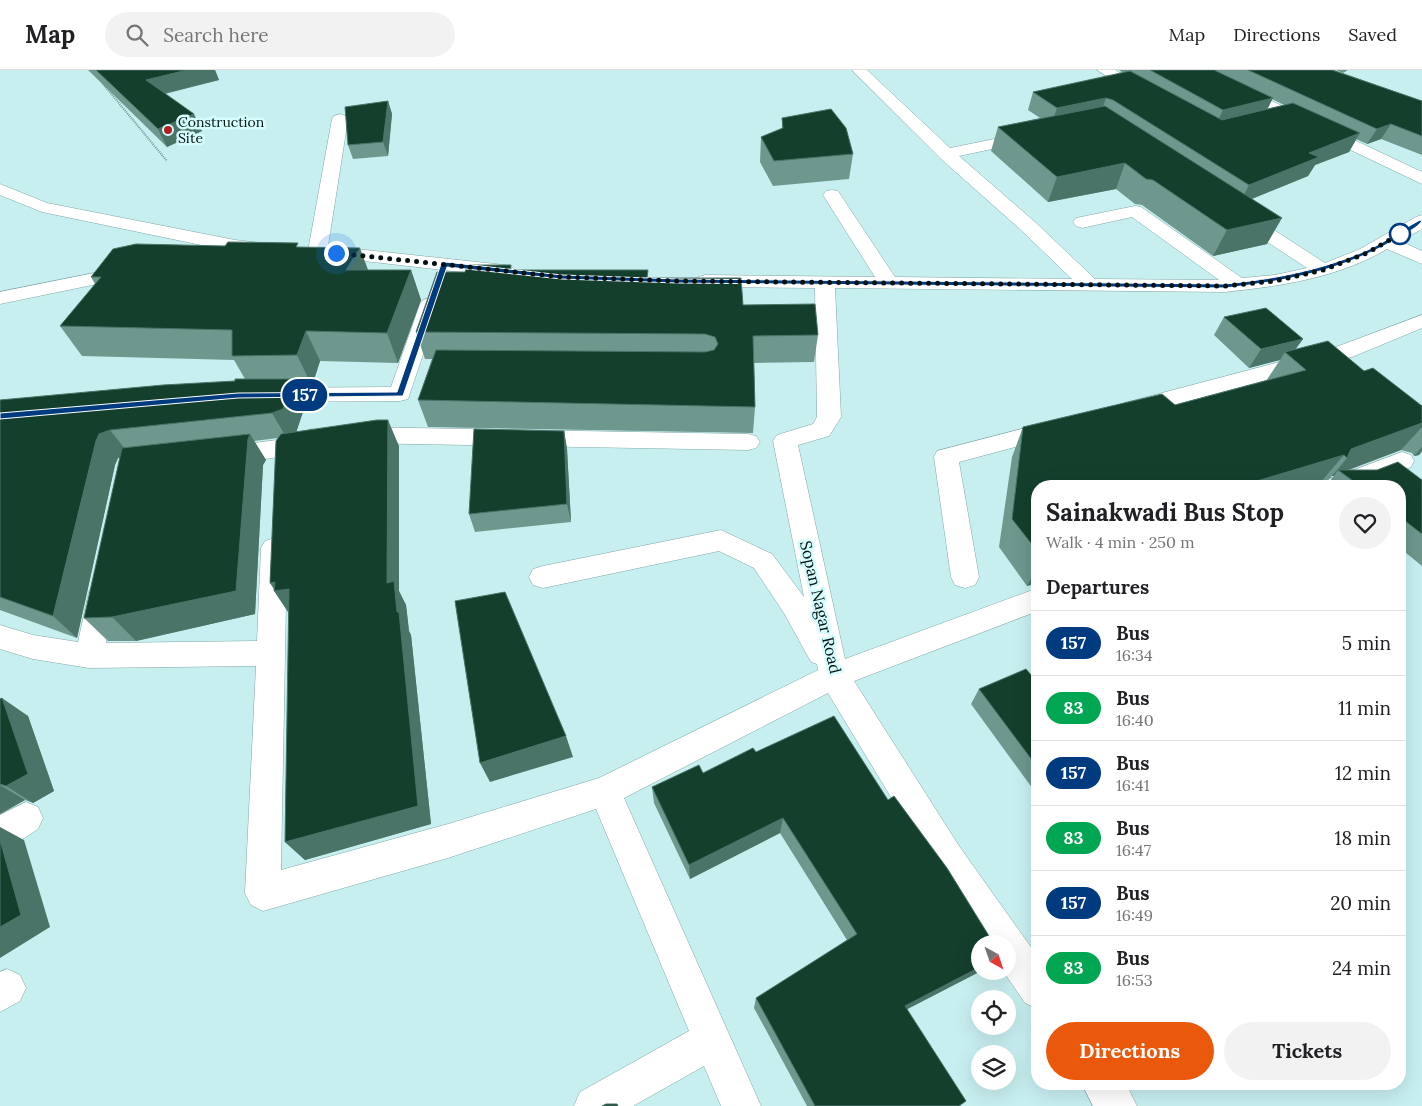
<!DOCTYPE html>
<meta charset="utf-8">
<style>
body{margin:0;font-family:Lora,serif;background:#f2f2f2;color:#202124;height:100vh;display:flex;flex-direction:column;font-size:19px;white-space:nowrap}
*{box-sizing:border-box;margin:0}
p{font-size:16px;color:#757577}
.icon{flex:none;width:28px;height:28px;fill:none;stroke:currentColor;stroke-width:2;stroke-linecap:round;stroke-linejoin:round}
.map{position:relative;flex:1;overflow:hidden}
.panel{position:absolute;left:1031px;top:410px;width:375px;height:610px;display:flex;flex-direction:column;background:#fff;border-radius:20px;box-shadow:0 5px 20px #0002}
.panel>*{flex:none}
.badge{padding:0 10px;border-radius:16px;font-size:18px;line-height:32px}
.needle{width:32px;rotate:140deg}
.fabs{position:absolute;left:971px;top:865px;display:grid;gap:10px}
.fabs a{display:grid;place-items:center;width:45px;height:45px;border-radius:50%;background:#fff;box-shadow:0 5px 20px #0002;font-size:25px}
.you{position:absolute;width:25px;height:25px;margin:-12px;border:4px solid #fff;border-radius:50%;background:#1a73e8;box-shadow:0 0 0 8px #1a73e833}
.map>.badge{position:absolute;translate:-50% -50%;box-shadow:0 0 0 2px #fff}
h2{padding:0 15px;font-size:19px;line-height:45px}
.round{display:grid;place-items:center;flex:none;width:52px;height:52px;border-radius:26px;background:#f2f2f2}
.headline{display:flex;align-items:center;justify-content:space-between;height:85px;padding:0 15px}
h1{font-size:24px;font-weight:700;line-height:38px}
.primary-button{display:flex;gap:10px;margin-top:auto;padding:10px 15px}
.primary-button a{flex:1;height:58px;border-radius:30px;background:#ea580c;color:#fff;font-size:20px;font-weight:700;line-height:58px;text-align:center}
.primary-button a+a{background:#f2f2f2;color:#202124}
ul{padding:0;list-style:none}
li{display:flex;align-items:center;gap:15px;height:65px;padding:0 15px;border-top:1px solid #e0e0e0}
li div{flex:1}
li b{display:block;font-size:19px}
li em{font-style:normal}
li .badge{min-width:55px;font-weight:700;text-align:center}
header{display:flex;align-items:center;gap:30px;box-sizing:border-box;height:70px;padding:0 25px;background:#fff;border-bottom:1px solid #e0e0e0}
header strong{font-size:24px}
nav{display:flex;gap:28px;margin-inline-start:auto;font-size:18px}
.search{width:350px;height:45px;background:#f2f2f2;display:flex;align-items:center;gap:12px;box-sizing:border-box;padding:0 18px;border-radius:28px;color:#757577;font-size:19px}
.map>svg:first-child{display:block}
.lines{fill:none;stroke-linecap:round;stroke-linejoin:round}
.minor-casing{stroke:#81a6a7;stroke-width:1}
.path{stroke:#789495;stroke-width:2;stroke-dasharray:1 1;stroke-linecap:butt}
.minor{fill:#fff;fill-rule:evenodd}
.wall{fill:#6e978e;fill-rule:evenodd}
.shaded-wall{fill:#4a7468}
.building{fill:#143f2d;stroke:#4a7468}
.line{fill:#003b80;stroke:#fff}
.walk{stroke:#041111;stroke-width:5;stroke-dasharray:0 9}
.poi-dot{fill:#b12021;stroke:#d5fdfd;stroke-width:2}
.stop-dot{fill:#fff;stroke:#003b80;stroke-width:2.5}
.labels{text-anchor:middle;stroke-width:5;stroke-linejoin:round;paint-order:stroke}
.far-poi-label{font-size:14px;fill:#041111;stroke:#d5fdfd;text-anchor:start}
.street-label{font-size:16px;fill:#041111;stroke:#d5fdfd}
</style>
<header>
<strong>Map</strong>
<div class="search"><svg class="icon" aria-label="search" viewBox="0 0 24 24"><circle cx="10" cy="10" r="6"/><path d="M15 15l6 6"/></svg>Search here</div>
<nav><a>Map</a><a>Directions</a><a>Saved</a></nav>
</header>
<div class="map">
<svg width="1422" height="1036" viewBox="0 0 1422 1036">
<rect width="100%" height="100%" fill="#c8eff0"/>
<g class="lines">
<g class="minor-casing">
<g id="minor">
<path d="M852,0H867L950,78L1029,62L1035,64L1037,67L1035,70L959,86L1035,152L1095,209L1219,210L1132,147L1082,158L1076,156L1073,152L1076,148L1135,136L1141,137L1242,208L1275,205L1307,198L1234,150L1231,146L1234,142L1240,141L1246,142L1325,193L1360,179L1416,147L1422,145V159L1400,171L1422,181V194L1387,179C1338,208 1281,216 1225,222L835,218L841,347L829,366L798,375L845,589L1038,518V541L854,611L959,776L1038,887V939L1025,933L1003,901H1008V874H984L935,800L828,623L624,728L761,1036H721L704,996L633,1036H574L580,1022L689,961L596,739L448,788L263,841L251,835L245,823L256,596L89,598L33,589L0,579V555L33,565L78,572L89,522L93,514L103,511L113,514L117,522L106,573L257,571L261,478L265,471L274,468L283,471L287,478L281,800L448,754L599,708L818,600L817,594L811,592L784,543L754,498L719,481L543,518L533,515L529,507L533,499L543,496L721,460L772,484L804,527L773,371L777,365L813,354L817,347L815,218L705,217L698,215L695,211L698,207L705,205L875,207L823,125L826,121L832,120L838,121L895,207L1072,209L1021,160L940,88Z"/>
<path d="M1097,0H1115L1149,20L1152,23L1149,26H1139Z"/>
<path d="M1187,0H1206L1422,102V114L1189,3Z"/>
<path d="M340,44L346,46L348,49L328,176L505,195L512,197L515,201L512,205L505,207L311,185L308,181L332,49L334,46Z"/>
<path d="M0,114L47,133L235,170L270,174L273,178L270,182L263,184L235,182L42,142L0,125Z"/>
<path d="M129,196L136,198L139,202L136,206L0,234V222Z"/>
<path d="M430,228L437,230L440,234L408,329L400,331L263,332L255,330L252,325L255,320L263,318L391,317L420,234L423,230Z"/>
<path d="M1422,245V258L1352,287L1132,346L1124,343L1120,338L1124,333L1336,277Z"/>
<path d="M1056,350L1064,352L1068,358L1064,364L959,392L979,507L975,515L965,518L955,515L951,507L934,387L937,381Z"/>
<path d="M357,357L748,364L756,366L760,372L756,378L748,380L357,373L349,371L345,365L349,359Z"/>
<path d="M312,359L320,361L324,367C311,388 246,391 222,393L213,391L210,385L213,379L222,377L285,369Z"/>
<path d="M1402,382L1411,385L1414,391L1411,397L1361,416H1324L1327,410Z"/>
<path d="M26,732L38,737L43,748L38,759L12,776L0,780V745Z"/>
<path d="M7,899L20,905L26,918L20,931L0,942V902Z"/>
<path d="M1082,1014H1126L1137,1036H1093Z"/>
</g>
</g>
<path class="path" d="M103,14L167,91"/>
<use href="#minor" class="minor"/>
</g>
<g class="wall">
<path d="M88,0H215L219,10L165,24L202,61L167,77Z"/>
<path d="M1119,0H1334L1422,31V85L1381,69L1367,74L1356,69L1349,82L1315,95L1308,106L1252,129L1267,174L1213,186L1142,135L1135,134L1116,119L1048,132L991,81L998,57L1040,48L1028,40L1033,22L1123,3ZM1272,29L1284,35L1267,39Z"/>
<path d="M1336,0H1348L1343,3Z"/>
<path d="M388,31L392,44L388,86L353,89L348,75Z"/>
<path d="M782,48L853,84L849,109L773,116L760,92L761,67L782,58Z"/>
<path d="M299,177L369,200H411L421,230L398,293L320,291L312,316H297L306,333L296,362L399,376V521L406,535L409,561L411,565L431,754L305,790L285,772L289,543L270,513L278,368L254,371L266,390L263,395L255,544L136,571H108L84,548L120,388H118L115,395L77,568L0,540V330L235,311L245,309L234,290L82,286L60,256L95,214L91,207Z"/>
<path d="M511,195L512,200L648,208L743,235L818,265L814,292L754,293L755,337L753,363L428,357L418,330L432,289H425L416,262L465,202Z"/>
<path d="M1224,247L1303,269L1295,279L1364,301L1422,336V381L1419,385L1414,386L1412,383L1401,380L1349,400L1422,410V496L1400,478V416H1325L1334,406H1332L1323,416H1322L1319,414L1038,416V513L1027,516L999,477L1012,387L1023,357L1175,335L1266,311L1280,290L1249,298L1214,265Z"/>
<path d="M564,361L567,379L571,452L475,462L469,444Z"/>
<path d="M1038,613V726L971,634L979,619Z"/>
<path d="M0,629L28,646L54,721L33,733L25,730L0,744Z"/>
<path d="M756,682L980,901H981L907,939L959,1036H807L754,938L756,928L847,870L780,763L690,809L654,733L652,717L703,703Z"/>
</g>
<g class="shaded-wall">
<path d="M187,0H215L219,10L154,26L146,10Z"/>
<path d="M1106,28L1100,46L1051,56L1057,38Z"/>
<path d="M1273,28L1266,42L1216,55L1223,40Z"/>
<path d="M388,31L392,44L388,86L383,72Z"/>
<path d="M194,44L202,61L167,77L158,59Z"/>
<path d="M1391,54L1381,69L1367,74L1377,59Z"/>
<path d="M1360,63L1349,82L1315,95L1308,106L1239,134L1249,115L1309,83Z"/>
<path d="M1125,93L1116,119L1048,132L1057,107Z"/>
<path d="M1282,148L1267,174L1213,186L1227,160Z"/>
<path d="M360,178L371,208L346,200Z"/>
<path d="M411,200L421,230L398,293L387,263Z"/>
<path d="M306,261L320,291L312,316L297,285Z"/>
<path d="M1303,269L1290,287L1285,282L1280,290L1249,298L1261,279Z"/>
<path d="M294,309L306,333L296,363L286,367L272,343Z"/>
<path d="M388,350L399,376V521L406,535L409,561L411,565L431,754L305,790L285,772L397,542L387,513Z"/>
<path d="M1422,353V357L1401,380L1342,402L1338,400L1334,406H1332L1347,388L1351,379Z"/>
<path d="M110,360L129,384L118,388L115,395L77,568L53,546L96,371L99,364Z"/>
<path d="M564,361L567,379L571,452L567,434Z"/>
<path d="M250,364L266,390L263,395L255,544L136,571L112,547L248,369Z"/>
<path d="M1422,377V381L1419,385L1414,386Z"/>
<path d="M1344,385L1319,414L1313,416H1252L1257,411Z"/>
<path d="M1038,496V513L1027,516Z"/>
<path d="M275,512L289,519L290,545L274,521H276L270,513Z"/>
<path d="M2,628L28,646L54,721L33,733L6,716Z"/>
<path d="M566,666L573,687L490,712L480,693Z"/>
<path d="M0,715L25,730L0,744Z"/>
<path d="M783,748L780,763L690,809L689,795Z"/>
<path d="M0,757L24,770L50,857L0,888Z"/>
<path d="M980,897V901H981L896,945L905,936Z"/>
</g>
<g class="building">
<path d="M96,0H187L146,10L194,44L158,59Z"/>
<path d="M1150,0H1214L1273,28L1223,40Z"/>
<path d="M1248,0H1332L1422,31V66L1391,54L1377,59Z"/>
<path d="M1130,1L1222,50L1293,33L1360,63L1309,83L1319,87L1249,115L1113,30L1106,28L1057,38L1033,22Z"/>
<path d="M388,31L383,72L348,75L345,37Z"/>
<path d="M1105,36L1282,148L1227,160L1153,110L1146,109L1125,93L1057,107L998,57Z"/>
<path d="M831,39L846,58L853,84L774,91L761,67L783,58L782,48Z"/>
<path d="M228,172L298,173L296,177L360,178L346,200H411L387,263L306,261L297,285L232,286V260L60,256L101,207H91L113,179L136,174L225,176Z"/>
<path d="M467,195H511L510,200H648L647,208H741L743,235L815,234L818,265L753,266L755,337L418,330L436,280L705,282L714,280L718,274L715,267L705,264L416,262L437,202H465Z"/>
<path d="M1266,238L1303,269L1261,279L1224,247Z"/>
<path d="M1328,271L1364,301L1373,298L1422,336V353L1351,379L1347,388L1344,385L1257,411L1263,416H1038V482L1012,449L1023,357L1162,324L1175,335L1306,300L1285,282Z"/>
<path d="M235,309H294L283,339L272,343L110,360L99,364L96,371L53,546L0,527V330L163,315L235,311Z"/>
<path d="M377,350H388L387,513L394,511L397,542H399L418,736L285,772L289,519L274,521L275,512L270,513L276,371L281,364Z"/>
<path d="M474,359L564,361L567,434L469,444Z"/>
<path d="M250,364L248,369L236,521L112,547L84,548L122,378Z"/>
<path d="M1398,392L1422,410V464L1400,447V416H1360L1338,400H1377Z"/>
<path d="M505,522L566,666L480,693L455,531Z"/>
<path d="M1026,599L1038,613V698L979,619Z"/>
<path d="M2,628L28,704L6,716L0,714V629Z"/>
<path d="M834,646L888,730L894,726L947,798L994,874H980V897L905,936L966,1031L959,1036H815L756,928L857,864L783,748L689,795L652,717L699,695L703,703L753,678L756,682Z"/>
<path d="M0,770L21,845L0,857Z"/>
<path d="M606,1034H617L618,1036H602Z"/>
</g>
<path class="line" d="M1420,150L1422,151C1417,158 1406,163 1396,169C1341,201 1287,211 1225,218L678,213L562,209L447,197L403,326L238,328L0,349V343L238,323L397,322L441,194L445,192L562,205L678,209L1225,214C1273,209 1318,201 1363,182C1383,174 1401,160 1420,150Z"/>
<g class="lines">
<path class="walk" d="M336,183L562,207L678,211L1225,216L1275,211L1323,200L1367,183L1400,164"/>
</g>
<circle class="poi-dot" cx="168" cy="60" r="5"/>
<circle class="stop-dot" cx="1400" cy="164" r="10"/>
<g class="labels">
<g class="far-poi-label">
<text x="178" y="57">Construction<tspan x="178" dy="16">Site</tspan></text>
</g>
<g class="street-label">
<text transform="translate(821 537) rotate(77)" y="6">Sopan Nagar Road</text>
</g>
</g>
</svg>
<div class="fabs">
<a><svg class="needle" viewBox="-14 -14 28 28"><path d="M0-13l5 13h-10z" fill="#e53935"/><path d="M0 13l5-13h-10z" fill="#757577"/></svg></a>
<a><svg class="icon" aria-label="locate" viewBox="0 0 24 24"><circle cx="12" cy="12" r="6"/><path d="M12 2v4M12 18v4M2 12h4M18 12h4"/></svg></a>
<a><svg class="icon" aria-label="layers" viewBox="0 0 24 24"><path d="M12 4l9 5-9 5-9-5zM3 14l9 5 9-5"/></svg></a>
</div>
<div class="you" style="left:336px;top:183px"></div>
<b class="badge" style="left:305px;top:325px;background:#003b80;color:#fff">157</b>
<section class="panel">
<div class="headline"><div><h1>Sainakwadi Bus Stop</h1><p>Walk · 4 min · 250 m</p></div><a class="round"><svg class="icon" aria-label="heart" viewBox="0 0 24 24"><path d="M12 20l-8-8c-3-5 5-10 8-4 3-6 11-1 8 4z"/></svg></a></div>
<h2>Departures</h2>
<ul>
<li><span class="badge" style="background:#003b80;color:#fff">157</span><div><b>Bus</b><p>16:34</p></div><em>5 min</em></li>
<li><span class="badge" style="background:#00a651;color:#fff">83</span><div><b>Bus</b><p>16:40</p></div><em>11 min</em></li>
<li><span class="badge" style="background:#003b80;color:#fff">157</span><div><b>Bus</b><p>16:41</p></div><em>12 min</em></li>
<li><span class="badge" style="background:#00a651;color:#fff">83</span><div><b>Bus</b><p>16:47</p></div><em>18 min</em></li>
<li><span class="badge" style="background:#003b80;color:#fff">157</span><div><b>Bus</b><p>16:49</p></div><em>20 min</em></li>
<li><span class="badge" style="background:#00a651;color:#fff">83</span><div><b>Bus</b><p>16:53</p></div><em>24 min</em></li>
</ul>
<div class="primary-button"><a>Directions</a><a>Tickets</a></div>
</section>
</div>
